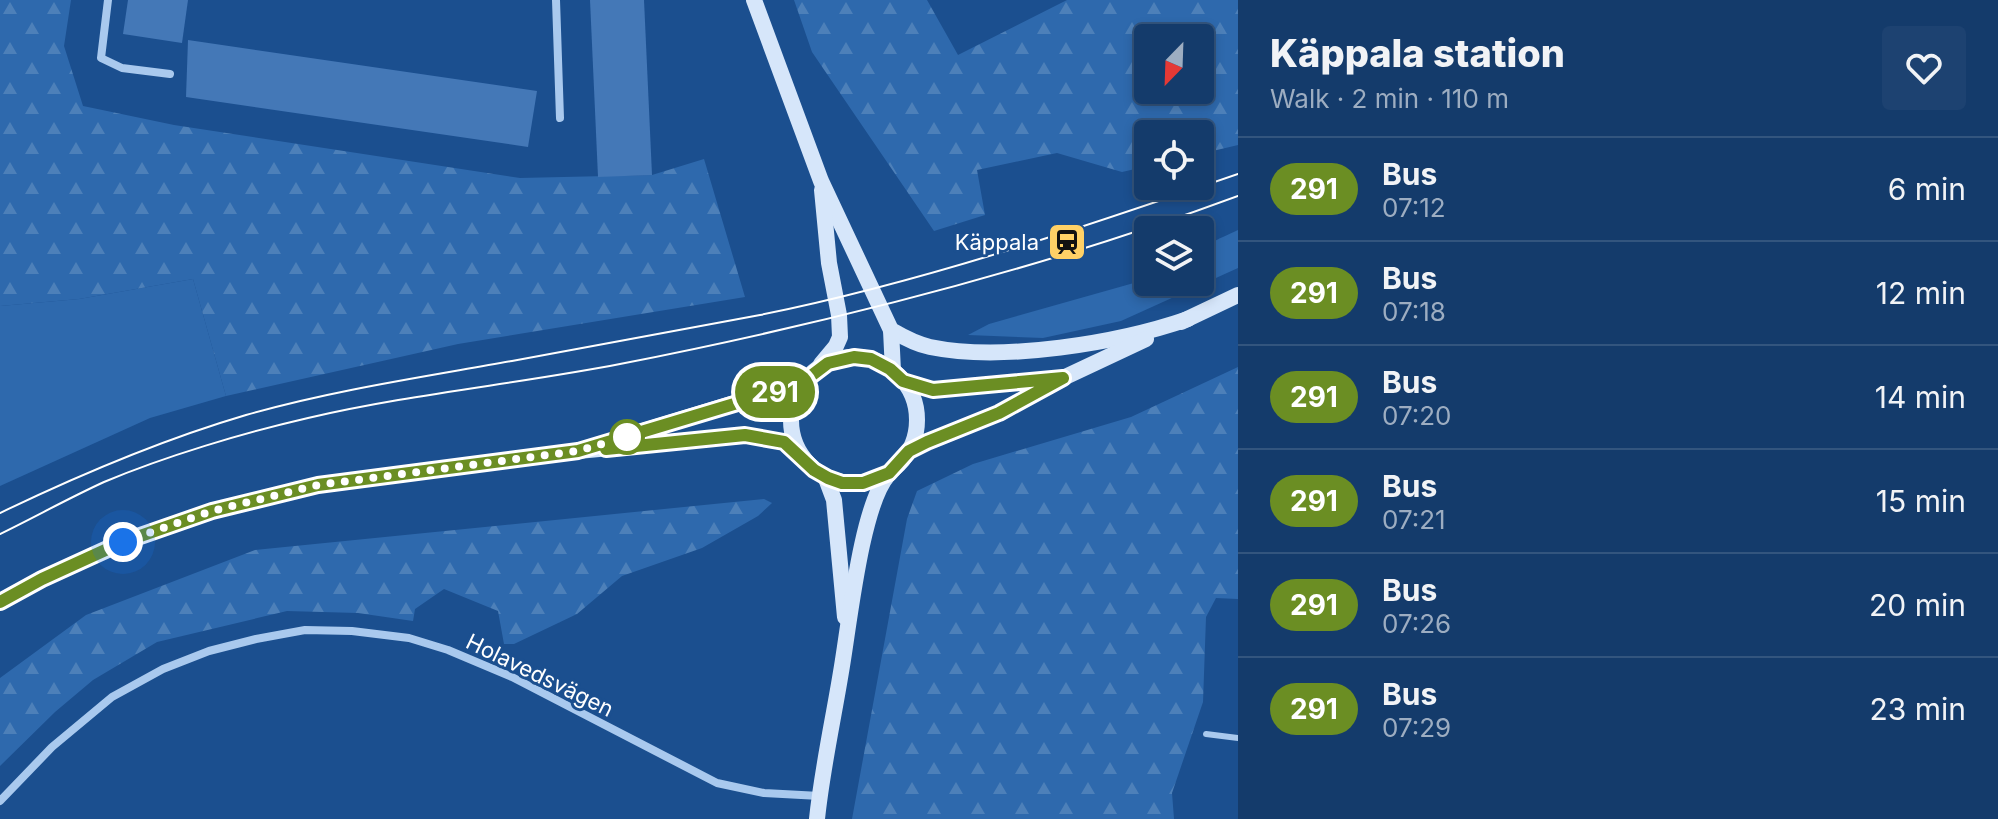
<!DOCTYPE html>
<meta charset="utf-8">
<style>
body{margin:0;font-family:Inter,sans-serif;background:#1d4271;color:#f1f3f6;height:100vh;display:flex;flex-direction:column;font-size:30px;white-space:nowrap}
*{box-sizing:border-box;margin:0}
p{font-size:26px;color:#9dadc1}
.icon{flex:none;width:44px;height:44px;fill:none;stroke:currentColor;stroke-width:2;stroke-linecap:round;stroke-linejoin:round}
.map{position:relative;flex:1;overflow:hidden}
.panel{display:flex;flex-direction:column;background:#143b6b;width:760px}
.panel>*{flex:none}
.badge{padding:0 16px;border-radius:26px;font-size:28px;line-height:52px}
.needle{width:52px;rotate:203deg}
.controls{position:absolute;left:1134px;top:24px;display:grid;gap:16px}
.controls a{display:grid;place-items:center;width:80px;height:80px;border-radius:8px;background:#143b6b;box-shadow:0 4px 12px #0003,0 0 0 2px #33557e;font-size:40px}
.you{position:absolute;width:40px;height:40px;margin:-20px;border:6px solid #fff;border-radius:50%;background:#1a73e8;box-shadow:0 0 0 12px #1a73e833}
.map>.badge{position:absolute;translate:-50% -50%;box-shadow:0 0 0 4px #fff}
.round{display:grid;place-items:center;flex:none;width:84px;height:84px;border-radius:8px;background:#1d4271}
.overview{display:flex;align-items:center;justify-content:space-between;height:136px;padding:0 32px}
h1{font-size:38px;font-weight:800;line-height:60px}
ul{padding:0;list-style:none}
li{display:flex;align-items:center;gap:24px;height:104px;padding:0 32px;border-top:2px solid #33557e}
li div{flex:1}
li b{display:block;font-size:30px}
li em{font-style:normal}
li .badge{min-width:88px;font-weight:700;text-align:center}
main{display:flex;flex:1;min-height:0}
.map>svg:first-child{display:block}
.green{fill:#2e69ad}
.forest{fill:url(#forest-firs);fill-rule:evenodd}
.building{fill:#4478b7}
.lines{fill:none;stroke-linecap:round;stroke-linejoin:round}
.lane{stroke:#a9c9ee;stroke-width:6}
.street{stroke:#a9c9ee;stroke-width:8}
.secondary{stroke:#d6e6fa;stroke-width:16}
.tram{stroke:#fff;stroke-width:2}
.line-casing{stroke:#fff;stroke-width:18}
.line{stroke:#6b8e23;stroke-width:12}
.walk{stroke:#fff;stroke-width:8;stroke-dasharray:0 14.4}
.stop-dot{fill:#fff;stroke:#6b8e23;stroke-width:4}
.labels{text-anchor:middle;stroke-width:6;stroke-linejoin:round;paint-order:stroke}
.poi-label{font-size:22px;fill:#fff;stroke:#1b4f8f;text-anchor:end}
.street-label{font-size:22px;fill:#fff;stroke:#1b4f8f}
</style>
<main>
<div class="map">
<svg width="1238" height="819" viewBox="0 0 1238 819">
<defs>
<pattern id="forest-firs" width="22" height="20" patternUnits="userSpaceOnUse" patternTransform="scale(2)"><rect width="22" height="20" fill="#2e69ad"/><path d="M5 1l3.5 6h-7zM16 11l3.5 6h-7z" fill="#4d80b9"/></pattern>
</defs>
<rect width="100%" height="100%" fill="#1b4f8f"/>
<g class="green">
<path d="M1238,230V268L1121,321L1043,338L968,335L989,324L1148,279V282H1200C1200,243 1204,246 1238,230Z"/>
<path d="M193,279L226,396L150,418L0,486V306L79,299Z"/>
</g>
<g class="forest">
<path d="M0,0H71L64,46L83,106L174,125L520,178L652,175L704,159L745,297L458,344L226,396L193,279L79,299L0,306Z"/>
<path d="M794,0H927L958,55L1067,0H1238V145L1200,154V134H1148V166L1122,172L1057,153L977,170L985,215L934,231L812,52ZM1200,38V90H1148V38Z"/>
<path d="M1238,367V599L1216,598L1206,617L1203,702L1172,793L1174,819H852L907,519L917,491L973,464L1131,417Z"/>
<path d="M764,499L772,503L758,516L702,548L622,576L577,614L514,644H504L498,611L444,589L415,609L413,621L358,613L287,611L157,642L93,680L55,712L0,766V678L86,615L255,550Z"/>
</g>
<g class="building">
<path d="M128,0H188L182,43L123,34Z"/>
<path d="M590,0H644L652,175L598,177Z"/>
<path d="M188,40L537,91L528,147L186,97Z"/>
</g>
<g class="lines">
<path class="lane" d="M1206,734L1238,738"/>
<g class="street">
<path d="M108,0L101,58L122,68L170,74"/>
<path d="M556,0L560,118"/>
<path d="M0,801L52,747L112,697L163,669L209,651L256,639L305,630L352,631L409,638L448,650L512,677L717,783L764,793L820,796"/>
</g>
<g class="secondary">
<path d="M754,0L821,181L891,330C903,337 916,344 930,347C1003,362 1118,343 1188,319"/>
<path d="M1181,322L1238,295"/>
<path d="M891,330L893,371"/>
<circle cx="854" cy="420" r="63"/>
<path d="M821,364L836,346L840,337L839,315L829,263L822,190"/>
<path d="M903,381L933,390L1056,379"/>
<path d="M614,440L803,382"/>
<path d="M909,451L927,442L999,413L1063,378L1146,339"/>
<path d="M825,476L834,500L845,617"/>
<path d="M0,602L42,579L123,542L212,511L318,485L578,451L745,435L784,442L800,455"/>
<path d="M817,819C822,770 833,721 841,672C849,627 861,506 888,475"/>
</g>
<g class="tram">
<path d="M0,513C79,475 161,440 246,415C334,390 423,377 512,361C595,346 678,331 760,315C923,282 1081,228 1238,174"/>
<path d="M0,534C35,517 69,498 104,482C166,456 243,433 308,418C411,394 517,384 620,364C829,323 1038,270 1238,196"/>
</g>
</g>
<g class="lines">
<g class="line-casing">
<path id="line" d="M0,602L42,579L123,542L212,511L318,485L578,451L781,390L803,382L828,363L854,357L871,359L890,369L903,381L933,390L1063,378L999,413L927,442L909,451L889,473L863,483H842L828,478L814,470L784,442L745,435L606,449"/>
</g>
<use href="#line" class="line"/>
<path class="walk" d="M123,542L212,511L318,485L578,451L633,435L627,437"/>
</g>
<defs>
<g id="station-square" transform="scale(2)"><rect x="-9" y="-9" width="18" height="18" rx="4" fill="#ffd166" stroke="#1b4f8f"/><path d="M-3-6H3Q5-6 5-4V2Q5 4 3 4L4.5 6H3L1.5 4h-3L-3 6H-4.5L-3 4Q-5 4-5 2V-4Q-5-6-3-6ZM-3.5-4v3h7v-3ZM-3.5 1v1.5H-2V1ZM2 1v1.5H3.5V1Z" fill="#111"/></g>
</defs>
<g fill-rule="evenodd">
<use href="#station-square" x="1067" y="242"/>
</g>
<circle class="stop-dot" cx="627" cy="437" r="16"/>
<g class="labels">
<g class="poi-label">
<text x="1039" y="250">Käppala</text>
</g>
<g class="street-label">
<text transform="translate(540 675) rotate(26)" y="8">Holavedsvägen</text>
</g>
</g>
</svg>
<div class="controls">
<a><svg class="needle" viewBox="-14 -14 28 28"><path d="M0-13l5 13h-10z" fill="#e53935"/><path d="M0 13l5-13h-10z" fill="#9dadc1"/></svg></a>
<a><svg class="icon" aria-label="locate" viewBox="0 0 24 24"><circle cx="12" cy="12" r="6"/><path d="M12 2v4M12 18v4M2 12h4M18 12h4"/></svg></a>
<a><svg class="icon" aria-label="layers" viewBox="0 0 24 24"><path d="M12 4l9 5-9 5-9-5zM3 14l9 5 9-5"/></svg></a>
</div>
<div class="you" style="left:123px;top:542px"></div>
<b class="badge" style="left:775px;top:392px;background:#6b8e23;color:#fff">291</b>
</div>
<section class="panel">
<div class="overview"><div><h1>Käppala station</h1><p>Walk · 2 min · 110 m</p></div><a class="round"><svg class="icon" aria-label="heart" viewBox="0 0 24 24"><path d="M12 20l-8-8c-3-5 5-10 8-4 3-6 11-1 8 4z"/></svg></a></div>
<ul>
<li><span class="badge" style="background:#6b8e23;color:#fff">291</span><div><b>Bus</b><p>07:12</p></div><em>6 min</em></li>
<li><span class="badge" style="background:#6b8e23;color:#fff">291</span><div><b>Bus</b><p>07:18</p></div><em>12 min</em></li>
<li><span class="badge" style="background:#6b8e23;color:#fff">291</span><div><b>Bus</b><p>07:20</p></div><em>14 min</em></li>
<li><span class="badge" style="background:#6b8e23;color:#fff">291</span><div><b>Bus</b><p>07:21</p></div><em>15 min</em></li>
<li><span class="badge" style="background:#6b8e23;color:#fff">291</span><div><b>Bus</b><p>07:26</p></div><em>20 min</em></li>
<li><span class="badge" style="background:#6b8e23;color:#fff">291</span><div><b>Bus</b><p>07:29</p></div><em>23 min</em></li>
</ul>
</section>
</main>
